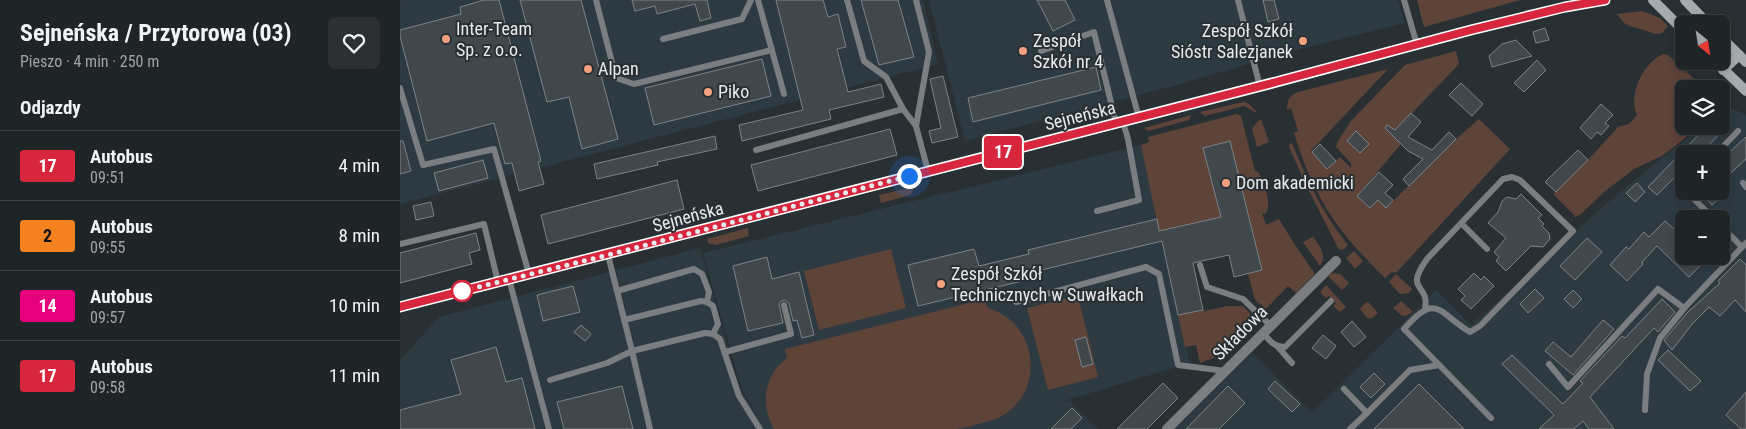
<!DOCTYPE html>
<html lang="pl">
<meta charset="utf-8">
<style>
body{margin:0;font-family:"Roboto Condensed",sans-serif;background:#2c3033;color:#f1f3f6;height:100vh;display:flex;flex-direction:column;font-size:19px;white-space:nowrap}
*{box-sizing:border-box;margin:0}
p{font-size:16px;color:#a1a4a7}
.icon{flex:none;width:28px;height:28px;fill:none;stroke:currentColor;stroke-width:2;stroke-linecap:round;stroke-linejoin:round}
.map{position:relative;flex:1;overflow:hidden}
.side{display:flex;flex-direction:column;background:#1f2427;width:400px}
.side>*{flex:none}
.badge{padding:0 10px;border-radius:4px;font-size:18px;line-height:32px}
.needle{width:32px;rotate:150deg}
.controls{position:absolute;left:1275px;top:15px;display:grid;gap:10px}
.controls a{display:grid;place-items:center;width:55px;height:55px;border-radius:8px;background:#1f2427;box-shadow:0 2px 8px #0003,0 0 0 1px #3c4144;font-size:25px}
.you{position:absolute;width:25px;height:25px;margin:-12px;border:4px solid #fff;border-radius:50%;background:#1a73e8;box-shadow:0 0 0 8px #1a73e833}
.map>.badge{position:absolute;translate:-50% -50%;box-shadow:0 0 0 2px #fff}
h2{padding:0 20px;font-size:19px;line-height:45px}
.round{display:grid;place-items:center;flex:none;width:52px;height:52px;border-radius:8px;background:#2c3033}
.head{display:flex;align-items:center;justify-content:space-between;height:85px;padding:0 20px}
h1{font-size:24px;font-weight:700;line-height:38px}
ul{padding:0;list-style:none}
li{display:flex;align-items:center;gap:15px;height:70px;padding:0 20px;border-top:1px solid #3c4144}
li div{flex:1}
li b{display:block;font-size:19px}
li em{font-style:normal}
li .badge{min-width:55px;font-weight:700;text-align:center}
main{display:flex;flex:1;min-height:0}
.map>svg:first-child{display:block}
.built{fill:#2e3a42;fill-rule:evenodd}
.green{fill:#5e4339;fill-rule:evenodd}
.building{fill:#41484c;stroke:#7c8388}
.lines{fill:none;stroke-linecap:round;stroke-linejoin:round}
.lane{stroke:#7b7e80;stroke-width:6}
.street{stroke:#7b7e80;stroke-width:10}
.secondary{stroke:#a5abae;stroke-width:10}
.line-casing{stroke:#fff;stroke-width:11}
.line{stroke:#d7263d;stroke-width:8}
.walk{stroke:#e6eaed;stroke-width:5;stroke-dasharray:0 9}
.poi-dot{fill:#f2a17e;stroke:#293034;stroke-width:2}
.stop-dot{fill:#fff;stroke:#d7263d;stroke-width:2.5}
.labels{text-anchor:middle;stroke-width:4;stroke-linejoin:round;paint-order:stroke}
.poi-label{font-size:18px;fill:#e6eaed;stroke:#293034;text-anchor:start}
.street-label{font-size:18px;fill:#e6eaed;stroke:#293034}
</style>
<main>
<section class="side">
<div class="head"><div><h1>Sejneńska / Przytorowa (03)</h1><p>Pieszo · 4 min · 250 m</p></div><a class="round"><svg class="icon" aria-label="heart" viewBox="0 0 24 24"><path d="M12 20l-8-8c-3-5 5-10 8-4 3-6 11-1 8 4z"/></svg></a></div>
<h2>Odjazdy</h2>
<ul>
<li><span class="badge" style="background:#d7263d;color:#fff">17</span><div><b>Autobus</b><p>09:51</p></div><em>4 min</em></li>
<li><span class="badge" style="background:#f58220;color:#111">2</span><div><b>Autobus</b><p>09:55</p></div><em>8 min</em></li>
<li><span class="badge" style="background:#e6007e;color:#fff">14</span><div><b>Autobus</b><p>09:57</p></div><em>10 min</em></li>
<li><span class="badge" style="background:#d7263d;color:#fff">17</span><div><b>Autobus</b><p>09:58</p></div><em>11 min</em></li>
</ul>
</section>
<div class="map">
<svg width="1346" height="429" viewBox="0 0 1346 429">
<rect width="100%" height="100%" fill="#293034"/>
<g class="built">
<path d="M2,0H523L538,64L0,204V2Z"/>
<path d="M529,0H998L1005,23L877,55L788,82L565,141Z"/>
<path d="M1327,106L1346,115V429H775L852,353L912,413L1036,290L1071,325L1214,197L1302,126H1321V111ZM1284,154H1321V191H1284ZM1284,219H1321V256H1284Z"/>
<path d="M741,145L790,363L657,403L669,400L698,429H0V360L39,317L300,248L339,387L364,428L341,387L303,253Z"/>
</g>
<g class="green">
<path d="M1017,0H1120L1024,27Z"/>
<path d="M1242,11L1260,18L1268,26L1262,33L1256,34L1227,25L1223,22L1217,14Z"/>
<path d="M1056,51L1059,64L992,134L1001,144L957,196L970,208L978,200L986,208L1056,139L1079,119L1110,149L996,273L992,272L985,278C967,260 948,241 934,220C916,194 903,163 894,133L898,131L891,108L887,110C887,101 889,95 898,92L988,69L911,151L927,169L940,157L951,168V163L936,147C939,137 945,132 950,122L1005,65ZM956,131L969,144L960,153L947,141Z"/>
<path d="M1263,54L1268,55L1305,89H1284V126H1297L1284,139L1262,156L1234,169L1204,192L1181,214L1176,217L1154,195V193L1188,160L1218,127L1229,124L1237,115C1228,94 1243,63 1263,54Z"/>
<path d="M843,102L848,103L857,112H855L844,106L805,116L800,112Z"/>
<path d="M837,114L841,116L855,171L858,172C864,181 873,206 865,214L862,213L866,225L879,219L895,245L915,274L896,293L888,286L866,309L855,300L848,274L862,270L830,141L803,148L821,217L759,231L741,145L749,142L748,137Z"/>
<path d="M791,115L789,120L748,131L744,128Z"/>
<path d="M861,119L869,142L857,147L852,129L857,122Z"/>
<path d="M892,143C908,182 922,212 948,245L944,249L941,250L938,248L906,185L889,147V145Z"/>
<path d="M513,187V191L510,195L481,203L479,195Z"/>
<path d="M348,228L349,236L316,245L308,243L307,239Z"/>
<path d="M913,237C920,246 927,256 920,266L903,242Z"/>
<path d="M491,249L506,308L419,330L404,271Z"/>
<path d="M954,251L963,261L955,269L946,258Z"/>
<path d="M933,273L940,274L949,283L942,290L928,276Z"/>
<path d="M996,274L1012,289L1009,293L1000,294L989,282Z"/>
<path d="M926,285L946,307L940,312L933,306L936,303L929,296L926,298L920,292Z"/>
<path d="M678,296L698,377L648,390L627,308Z"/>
<path d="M585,299L588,308C639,323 646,393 600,417C595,420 588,421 582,423C574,425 565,428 556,429C534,429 511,429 488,429C450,429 412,429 374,429C360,404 364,375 387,358L385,349Z"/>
<path d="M1001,301L1013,312L1005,316L1001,315L993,308Z"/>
<path d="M968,302L978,313L971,319L967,318L960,309L965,303Z"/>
<path d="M827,306H843L855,319L816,357L800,363L796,345L785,347L778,315L803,310L805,311Z"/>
</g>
<g class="building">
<path d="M84,0H99L141,161L138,162L144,184L119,191L112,163L105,164L94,123L27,141L0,36V30L61,14L60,7Z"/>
<path d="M120,0H181L218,139L182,149L169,97L147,102Z"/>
<path d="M232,0H307L311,18L300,21L295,4L257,14L255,6L235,11Z"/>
<path d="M376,0H423L428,17L438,14L446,47L437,49L448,92L481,84L484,97L429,110L431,119L342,141L339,125L403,110Z"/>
<path d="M461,0H498L514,57L479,65Z"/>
<path d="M637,0H665L675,20L653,31Z"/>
<path d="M863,0H874L879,19L868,22Z"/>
<path d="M1145,28L1149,40L1136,43L1133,32Z"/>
<path d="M1116,40L1132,56L1092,67L1089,56L1102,44Z"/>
<path d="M362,59L371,96L254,125L245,88Z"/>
<path d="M1137,60L1146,70L1124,92L1114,83Z"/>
<path d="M696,67L701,90L573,122L568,98Z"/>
<path d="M543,76L558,137L532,143L529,131L541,128L530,79Z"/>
<path d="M1061,83L1083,104L1072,116L1049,95Z"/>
<path d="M1201,104L1213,115L1205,123L1209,126L1201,135L1197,132L1191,139L1180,128Z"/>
<path d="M1011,113L1021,122L1008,137L1032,150L1049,132L1056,139L1009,186L1003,179L1023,159L1008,151L985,128L987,125L995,130Z"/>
<path d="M1307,126H1327L1300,154H1284V168L1257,195L1248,187Z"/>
<path d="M490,129L497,155L358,191L351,165Z"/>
<path d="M956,131L969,144L960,153L947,141Z"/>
<path d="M315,136L317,149L257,162L258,165L197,179L194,164Z"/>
<path d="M1346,137V159L1321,182V160Z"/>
<path d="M0,141H3L11,171L0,174Z"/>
<path d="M830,141L862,270L834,277L829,255L793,263L803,310L778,315L762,241L633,272L635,278L518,306L508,265L574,249L579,266L629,254L628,250L757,219L759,231L821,217L803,148Z"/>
<path d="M920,144L936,161L927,169L912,152Z"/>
<path d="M1178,150L1188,160L1156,192L1145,182Z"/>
<path d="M83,160L88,178L39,191L34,173Z"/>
<path d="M979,172L993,185L985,193L993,200L986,208L978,200L970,208L957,196Z"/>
<path d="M277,180L284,209L148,244L141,215Z"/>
<path d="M1237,183L1245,192L1235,202L1226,193Z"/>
<path d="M1299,191H1327L1312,205Z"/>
<path d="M1121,194L1142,215L1138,218L1144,224L1142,226L1149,233L1150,239L1143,247L1131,246L1106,271L1096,261L1099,257L1094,252L1106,238L1088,223L1098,212L1102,201L1107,197L1116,199Z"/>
<path d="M31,202L34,216L16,220L13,206Z"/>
<path d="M1265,221L1284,238V256H1310L1289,277L1257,246L1242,262L1243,264L1227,281L1210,265L1226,247L1229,249L1244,232L1249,237Z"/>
<path d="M76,233L80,250L69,253L72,264L0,283V253Z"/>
<path d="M1187,238L1202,252L1175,280L1160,266Z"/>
<path d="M367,257L372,279L399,272L414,335L402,338L397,320L393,321L389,303L385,300L381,301L379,304L383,323L348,331L333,266Z"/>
<path d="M1340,259L1346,265V312L1335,300L1320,316L1309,307L1293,323L1272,350L1264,340L1288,312L1320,283L1318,281Z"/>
<path d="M1074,273L1081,280L1084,276L1094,286L1071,309L1061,300L1065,296L1058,289Z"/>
<path d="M173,286L180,312L143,321L137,295Z"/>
<path d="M1135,289L1144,298L1128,313L1120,304Z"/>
<path d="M1173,290L1182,299L1173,308L1164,299Z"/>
<path d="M1262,299L1275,312L1258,332L1254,328L1190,397L1214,429H1189L1183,421L1174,429H1139L1154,415L1102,364L1112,355L1163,404L1183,383L1180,381L1222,336L1225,338Z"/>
<path d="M1203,320L1214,329L1173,375L1145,351L1153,342L1171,357Z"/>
<path d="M952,321L966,337L954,347L941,332Z"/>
<path d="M181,325L191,334L185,341L174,332Z"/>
<path d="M923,335L936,346L926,359L912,348Z"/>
<path d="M686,337L693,364L682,367L675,340Z"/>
<path d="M96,347L106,382L122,378L135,429H0V410L61,394L51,360Z"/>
<path d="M1268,350L1301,381L1290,391L1258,360Z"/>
<path d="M974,373L985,384L971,398L960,387Z"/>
<path d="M875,381L900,404L892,412L868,389Z"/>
<path d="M763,383L778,398L747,429H717Z"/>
<path d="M1019,384L1064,429H974Z"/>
<path d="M222,386L233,429H164L157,402Z"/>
<path d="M828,386L845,403L819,429H786Z"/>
<path d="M1346,392V429H1341L1326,415Z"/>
<path d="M672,408L682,418L671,429H651Z"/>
</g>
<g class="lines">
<g class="lane">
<path d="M196,0L216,78L234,84L372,50"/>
<path d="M358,0L384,94"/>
<path d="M447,0L464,61L486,77L503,109"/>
<path d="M516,0L529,52L516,126L528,171"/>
<path d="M707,0L739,118"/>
<path d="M838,0L860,87"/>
<path d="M1004,0L1017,45"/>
<path d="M263,39L342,19L351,0"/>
<path d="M641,51L694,32L716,123"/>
<path d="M0,88L23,165L94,149L129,274"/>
<path d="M356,150L503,109L516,126"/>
<path d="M1316,154L1338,131"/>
<path d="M1343,183L1346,187"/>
<path d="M1286,191L1314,219"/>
<path d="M697,211L739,200L728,139L723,122"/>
<path d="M1062,224L1087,249"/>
<path d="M1321,226L1342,247"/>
<path d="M0,244L84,224L98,282"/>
<path d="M208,255L232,351L250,429"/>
<path d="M800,265L807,287L843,299L871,326"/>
<path d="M109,279L149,429"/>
<path d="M217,291L294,269L302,274L309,292L307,302"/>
<path d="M616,302L746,267L759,274L778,365L825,371"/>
<path d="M1025,309C1030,282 1003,293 1027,259L1103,179L1112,177L1120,180L1173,231L1080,326L1070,332C1038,313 1037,291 1004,329L1091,418"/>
<path d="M224,320L301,301L307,302L313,306L318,324L313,334"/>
<path d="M863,333C870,341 874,347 885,347L931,301"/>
<path d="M878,347L892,363"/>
<path d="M325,352L391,334L384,305"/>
<path d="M1149,364L1168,387L1258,289L1284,308"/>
<path d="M150,380L207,363L232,351L305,333L313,334L320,339L339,396L360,429"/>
<path d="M944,389L967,413L1010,370L1039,365"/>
<path d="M1245,410L1247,374L1260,338L1286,306L1346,243"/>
<path d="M950,429L967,413"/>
</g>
<path class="street" d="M767,429L936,261"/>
<g class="secondary">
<path d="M1253,0L1284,31"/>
<path d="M1285,0L1308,24"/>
<path d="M1321,37L1346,62"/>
<path d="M1315,61L1346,91"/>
<path d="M1323,70L1339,55"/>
<path d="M0,307L860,87L1071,30L1165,7L1205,0"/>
</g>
</g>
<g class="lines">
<g class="line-casing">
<path id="line" d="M0,307L876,82L1071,30L1165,7L1205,0"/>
</g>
<use href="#line" class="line"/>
<path class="walk" d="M62,291L208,255L509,176"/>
</g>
<g class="poi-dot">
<circle cx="46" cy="39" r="5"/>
<circle cx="903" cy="41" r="5"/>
<circle cx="623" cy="51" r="5"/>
<circle cx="188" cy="69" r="5"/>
<circle cx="308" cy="92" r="5"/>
<circle cx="826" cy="183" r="5"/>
<circle cx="541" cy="284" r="5"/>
</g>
<circle class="stop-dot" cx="62" cy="291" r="10"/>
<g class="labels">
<g class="poi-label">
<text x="56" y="35">Inter-Team<tspan x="56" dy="21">Sp. z o.o.</tspan></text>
<text x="893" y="37" text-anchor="end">Zespół Szkół<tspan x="893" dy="21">Sióstr Salezjanek</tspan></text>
<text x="633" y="47">Zespół<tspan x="633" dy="21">Szkół nr 4</tspan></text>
<text x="198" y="75">Alpan</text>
<text x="318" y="98">Piko</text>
<text x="836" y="189">Dom akademicki</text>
<text x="551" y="280">Zespół Szkół<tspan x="551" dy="21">Technicznych w Suwałkach</tspan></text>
</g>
<g class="street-label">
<text transform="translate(680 116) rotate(-14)" y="6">Sejneńska</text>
<text transform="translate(288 217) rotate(-15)" y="6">Sejneńska</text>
<text transform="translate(840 333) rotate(-45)" y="6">Składowa</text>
</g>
</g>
</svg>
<div class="controls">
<a><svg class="needle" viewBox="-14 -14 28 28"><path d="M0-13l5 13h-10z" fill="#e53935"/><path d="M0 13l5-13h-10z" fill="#a1a4a7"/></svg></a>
<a><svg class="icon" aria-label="layers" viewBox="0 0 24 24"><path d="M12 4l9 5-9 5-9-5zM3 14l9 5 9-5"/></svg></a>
<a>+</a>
<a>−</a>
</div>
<div class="you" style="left:509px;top:176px"></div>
<b class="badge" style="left:603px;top:152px;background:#d7263d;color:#fff">17</b>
</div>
</main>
